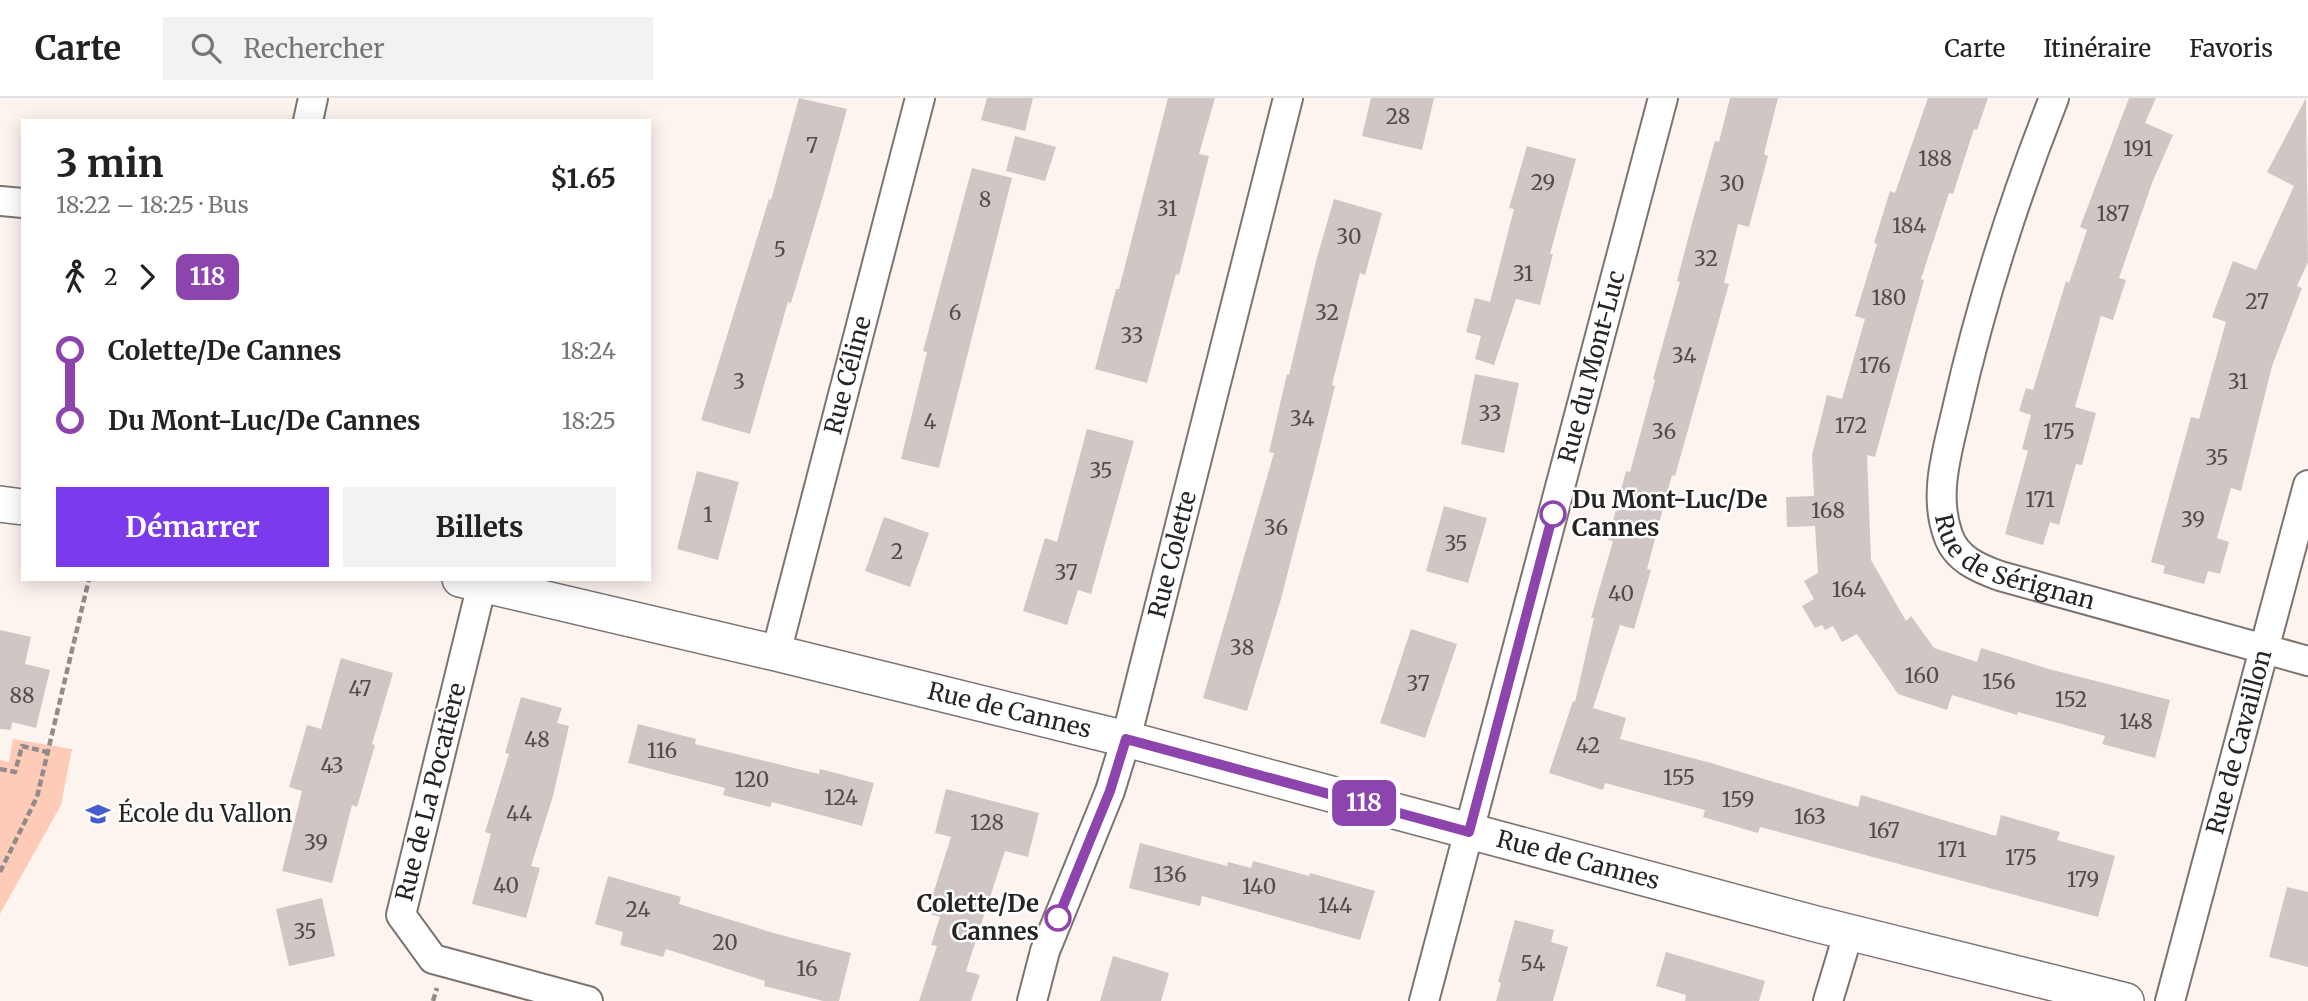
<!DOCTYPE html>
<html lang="fr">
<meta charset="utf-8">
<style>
body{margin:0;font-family:Merriweather,serif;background:#f2f2f2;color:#222;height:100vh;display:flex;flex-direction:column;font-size:26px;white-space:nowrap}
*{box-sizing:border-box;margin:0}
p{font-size:23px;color:#767676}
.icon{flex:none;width:38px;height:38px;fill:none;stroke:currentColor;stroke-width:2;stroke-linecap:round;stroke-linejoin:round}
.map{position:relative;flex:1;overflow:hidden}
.sheet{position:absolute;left:21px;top:21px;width:630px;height:462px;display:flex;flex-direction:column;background:#fff;border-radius:0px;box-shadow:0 4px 18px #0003}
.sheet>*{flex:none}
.badge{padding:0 14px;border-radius:10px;font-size:24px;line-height:46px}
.map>.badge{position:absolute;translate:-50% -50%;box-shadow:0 0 0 4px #fff}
.legs{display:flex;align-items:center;gap:10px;height:77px;padding:0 35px;font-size:23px}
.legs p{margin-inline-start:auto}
.headline{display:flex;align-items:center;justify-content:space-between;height:119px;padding:0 35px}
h1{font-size:38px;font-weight:700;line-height:52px}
.cta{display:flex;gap:14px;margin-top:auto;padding:14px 35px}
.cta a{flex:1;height:80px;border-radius:0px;background:#7c3aed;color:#fff;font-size:28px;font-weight:700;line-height:80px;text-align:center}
.cta a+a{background:#f2f2f2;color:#222}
ul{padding:0 35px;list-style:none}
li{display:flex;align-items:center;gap:24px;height:70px;font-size:26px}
li i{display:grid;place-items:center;width:10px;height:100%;margin:0 9px;background:currentColor}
li i::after{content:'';width:18px;height:18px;margin:-9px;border:5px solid;border-radius:50%;background:#fff}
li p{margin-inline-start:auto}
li:first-child i{background:linear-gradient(#0000 50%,currentColor 0)}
li:last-child i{background:linear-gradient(currentColor 50%,#0000 0)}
header{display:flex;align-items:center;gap:42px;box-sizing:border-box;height:98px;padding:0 35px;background:#fff;border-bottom:2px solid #e0e0e0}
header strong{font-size:33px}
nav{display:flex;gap:38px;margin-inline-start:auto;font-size:24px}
.search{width:490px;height:63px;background:#f2f2f2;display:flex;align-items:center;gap:18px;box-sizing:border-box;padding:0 24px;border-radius:0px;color:#767676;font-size:26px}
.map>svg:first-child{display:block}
.green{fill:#fdcbb7}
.building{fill:#d0c7c4}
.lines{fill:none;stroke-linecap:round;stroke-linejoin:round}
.minor-casing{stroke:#7c7471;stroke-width:32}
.tertiary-casing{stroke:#7c7471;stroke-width:38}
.path{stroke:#918b89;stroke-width:4.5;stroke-dasharray:7 3.5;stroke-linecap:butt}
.minor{stroke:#fff;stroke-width:28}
.tertiary{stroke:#fff;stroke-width:35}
.line-1-casing{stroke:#fff;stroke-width:16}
.line-1{stroke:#8e44ad;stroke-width:10}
.stop-1-dot{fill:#fff;stroke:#8e44ad;stroke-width:3.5}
.labels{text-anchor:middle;stroke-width:5;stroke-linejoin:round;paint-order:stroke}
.number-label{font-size:21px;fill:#514d4b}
.street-label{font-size:24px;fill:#272423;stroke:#fff}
.stop-label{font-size:24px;font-weight:bold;fill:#272423;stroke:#fff;text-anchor:start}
.poi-label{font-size:24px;fill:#272423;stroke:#fff;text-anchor:start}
</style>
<header>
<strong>Carte</strong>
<div class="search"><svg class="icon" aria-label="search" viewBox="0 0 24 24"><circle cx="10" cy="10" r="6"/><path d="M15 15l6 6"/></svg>Rechercher</div>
<nav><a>Carte</a><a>Itinéraire</a><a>Favoris</a></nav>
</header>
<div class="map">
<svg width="2308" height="903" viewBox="0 0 2308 903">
<rect width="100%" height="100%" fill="#fdf4f0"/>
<path class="green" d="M13,641L72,651L61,707L0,816V662L9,664Z"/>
<g class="building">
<path d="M799,0L847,11L823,98L791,205L788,204L750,336L701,322L769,101L771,102Z"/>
<path d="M987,0H1033L1025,33L981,22Z"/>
<path d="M1168,0H1215L1199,56L1209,58L1179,177L1176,176L1147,285L1095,271L1116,191H1119Z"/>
<path d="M1371,0H1434L1422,52L1362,38Z"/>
<path d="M1730,0H1778L1764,56L1768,58L1749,129L1738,126L1724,185L1729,186L1675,378L1672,377L1647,471L1651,472L1634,531L1620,527L1593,610L1626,620L1620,641L1711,665L1858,709L1861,697L1996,738L2001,717L2060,734L2057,742L2115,758L2098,819L1760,729L1758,735L1703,719L1705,712L1605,685L1603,692L1549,675L1573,603L1575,604L1594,520H1591L1613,443L1608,442L1626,373L1630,374L1655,282L1653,281L1680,184L1677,183L1691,129L1715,43L1719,44Z"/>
<path d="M1928,0H1988L1977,32L1974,31L1953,96L1949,95L1921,181L1924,182L1875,359L1867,357L1871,462L1906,523L1911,518L1934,550L1977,564L1981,550L2049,571L2170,602L2155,660L2102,646L2105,638L2018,614L2017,617L1952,597L1947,612L1898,596L1857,536L1842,544L1833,528L1825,532L1822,527L1815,530L1802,508L1814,501L1804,483L1818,475L1815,428L1787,429L1786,399L1814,398L1812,357L1827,297L1842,301L1865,221L1855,218L1877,146L1874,145L1890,93L1895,95Z"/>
<path d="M2129,0H2156L2145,25L2173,37L2152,85L2119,180L2126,182L2113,222L2101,218L2075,309L2096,315L2082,367L2076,366L2059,427L2050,424L2043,447L2005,436L2028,353L2022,351L2031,317L2019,313L2026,290L2033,292L2066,183L2069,185L2087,132L2080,129Z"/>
<path d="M2306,0L2308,164L2297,188L2302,190L2272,268L2241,393L2231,390L2217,440L2229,444L2220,476L2208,473L2204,486L2163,475L2165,468L2151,464L2191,319L2199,321L2226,224L2212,219L2233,163L2256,172L2294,88L2267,74Z"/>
<path d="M1015,38L1056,49L1045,83L1006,73Z"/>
<path d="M1527,48L1576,61L1550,156H1553L1540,207L1516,201L1494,267L1475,261L1481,238L1466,234L1475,200L1490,204L1514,111L1509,110Z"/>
<path d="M972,70L1012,80L939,370L901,361L927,254L923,253Z"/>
<path d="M1334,101L1382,115L1365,177L1360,175L1332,287L1335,288L1314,373L1281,501L1247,613L1203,600L1274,355L1269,354L1287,276L1289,277L1316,163Z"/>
<path d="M1475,276L1519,285L1504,355L1461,346Z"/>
<path d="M1087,331L1134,343L1091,496L1078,492L1067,527L1023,513L1045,440L1057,444Z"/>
<path d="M697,373L739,384L718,462L677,451Z"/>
<path d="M1444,408L1487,420L1468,485L1426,473Z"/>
<path d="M884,419L929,435L910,489L865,473Z"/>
<path d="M1411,531L1457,546L1425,640L1380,625Z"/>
<path d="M0,532L31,539L25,566L50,572L36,630L12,624L11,632L0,631Z"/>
<path d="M341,560L393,575L372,646L375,647L357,709L352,707L332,785L282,773L302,693L289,689L307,627L321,631Z"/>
<path d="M521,599L562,610L557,625L569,628L553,698L531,768L540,770L526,820L472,806L491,736L485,734L509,656L505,655Z"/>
<path d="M638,626L696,641L695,646L819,676L820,671L874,685L862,728L772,704L770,709L723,697L725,690L628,665Z"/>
<path d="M946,691L1039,715L1028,759L1005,753L966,873L980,877L971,903H919L937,848L931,847L940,819L927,815L951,739L935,735Z"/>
<path d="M1140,745L1227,768L1228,764L1251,770L1253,763L1309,778L1310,775L1375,793L1360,842L1202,798L1200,808L1129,790Z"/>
<path d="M608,778L681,799L679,806L777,836L851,855L839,903H823L764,888L765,883L666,851L663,859L620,847L623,834L595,826Z"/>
<path d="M2287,789L2308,794V869L2269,859Z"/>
<path d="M322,800L335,858L289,868L276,811Z"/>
<path d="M1515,822L1554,832L1551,844L1568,849L1553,903H1496L1501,885L1498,884Z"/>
<path d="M1666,854L1765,883L1759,903H1685L1686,897L1656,888Z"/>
<path d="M1113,858L1169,875L1161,903H1100Z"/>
</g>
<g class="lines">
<g class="minor-casing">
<g id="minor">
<path id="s1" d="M2054,0C2014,101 1981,205 1957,311C1948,351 1933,396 1948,437C1956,461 1978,470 2000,478L2308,563"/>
<path d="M308,23L313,0"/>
<path d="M0,103L23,105"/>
<path d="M482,486L401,817L433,861L588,903"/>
<path id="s2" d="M776,555L920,0"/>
<path id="s3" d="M1032,903L1045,853L1110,693L1126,641L1288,0"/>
<path id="s4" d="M1424,903L1663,0"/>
<path d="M1828,903L1849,833"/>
<path id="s5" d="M2170,903L2308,387"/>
</g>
</g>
<g class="tertiary-casing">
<g id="tertiary">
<path d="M0,406L23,409"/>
<path id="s6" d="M460,481L776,555L1126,641L1816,826L2126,903"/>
</g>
</g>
<g class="path">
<path d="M0,671L15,674L22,648L47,654"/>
<path d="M0,774L37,699L89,481"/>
<path d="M433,903L437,890"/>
</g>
<use href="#minor" class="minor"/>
<use href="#tertiary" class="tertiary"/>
</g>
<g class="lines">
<g class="line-1-casing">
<path id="line-1" d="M1058,820L1110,693L1126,641L1469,734L1553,416"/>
</g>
<use href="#line-1" class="line-1"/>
</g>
<defs>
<g id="school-bare" transform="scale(1.89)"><path d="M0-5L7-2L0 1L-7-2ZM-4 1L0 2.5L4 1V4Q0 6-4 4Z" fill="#455ccf" stroke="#fff" stroke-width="2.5" paint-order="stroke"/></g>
</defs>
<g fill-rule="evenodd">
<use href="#school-bare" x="98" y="716"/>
</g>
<g class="stop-1-dot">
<circle cx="1553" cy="416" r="12"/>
<circle cx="1058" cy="820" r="12"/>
</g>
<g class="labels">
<g class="number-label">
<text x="1398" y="26">28</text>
<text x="812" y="55">7</text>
<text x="2138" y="58">191</text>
<text x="1935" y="68">188</text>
<text x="1543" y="92">29</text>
<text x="1732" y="93">30</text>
<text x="985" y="109">8</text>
<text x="1167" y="118">31</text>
<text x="2113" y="123">187</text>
<text x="1909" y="135">184</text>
<text x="1349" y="146">30</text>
<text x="780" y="159">5</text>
<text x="1706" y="168">32</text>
<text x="1523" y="183">31</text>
<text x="1889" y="207">180</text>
<text x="2257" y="211">27</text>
<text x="955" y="222">6</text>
<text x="1327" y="222">32</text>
<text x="1132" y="245">33</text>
<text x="1684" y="265">34</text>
<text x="1875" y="275">176</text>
<text x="739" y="291">3</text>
<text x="2238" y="291">31</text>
<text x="1490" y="323">33</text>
<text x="1302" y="328">34</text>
<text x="930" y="331">4</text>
<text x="1851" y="335">172</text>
<text x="1664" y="341">36</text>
<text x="2059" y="341">175</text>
<text x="2217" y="367">35</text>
<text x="1101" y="380">35</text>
<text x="2040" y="409">171</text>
<text x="1828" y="420">168</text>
<text x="708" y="424">1</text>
<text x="2193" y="429">39</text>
<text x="1276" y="437">36</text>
<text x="1456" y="453">35</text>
<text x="897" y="461">2</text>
<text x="1066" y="482">37</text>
<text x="1849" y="499">164</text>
<text x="1621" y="503">40</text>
<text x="1242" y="557">38</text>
<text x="1922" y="585">160</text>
<text x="1999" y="591">156</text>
<text x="1418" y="593">37</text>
<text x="360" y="598">47</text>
<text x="22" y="605">88</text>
<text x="2071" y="609">152</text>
<text x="2136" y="631">148</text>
<text x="537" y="649">48</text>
<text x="1588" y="655">42</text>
<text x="662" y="660">116</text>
<text x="332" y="675">43</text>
<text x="1679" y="687">155</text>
<text x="752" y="689">120</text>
<text x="841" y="707">124</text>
<text x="1738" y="709">159</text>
<text x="519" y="723">44</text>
<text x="1810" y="726">163</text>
<text x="987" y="732">128</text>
<text x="1884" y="740">167</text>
<text x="316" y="752">39</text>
<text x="1952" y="759">171</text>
<text x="2021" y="767">175</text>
<text x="1170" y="784">136</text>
<text x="2083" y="789">179</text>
<text x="506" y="795">40</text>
<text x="1259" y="796">140</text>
<text x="1335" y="815">144</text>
<text x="638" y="819">24</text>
<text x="305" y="841">35</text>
<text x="725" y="852">20</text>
<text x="1533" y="873">54</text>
<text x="807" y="878">16</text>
</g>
<g class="street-label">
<text dy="8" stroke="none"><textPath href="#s4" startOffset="656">Rue du Mont-Luc</textPath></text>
<text dy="8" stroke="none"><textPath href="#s2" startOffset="287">Rue Céline</textPath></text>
<text dy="8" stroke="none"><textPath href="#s3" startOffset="469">Rue Colette</textPath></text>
<text dy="8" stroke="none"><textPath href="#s1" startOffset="527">Rue de Sérignan</textPath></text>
<text dy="8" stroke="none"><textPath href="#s6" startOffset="565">Rue de Cannes</textPath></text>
<text dy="8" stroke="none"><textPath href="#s5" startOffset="268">Rue de Cavaillon</textPath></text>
<text transform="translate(431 694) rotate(-76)" y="8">Rue de La Pocatière</text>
<text dy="8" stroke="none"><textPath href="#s6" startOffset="1153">Rue de Cannes</textPath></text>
</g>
<g class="stop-label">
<text x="1572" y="410">Du Mont-Luc/De<tspan x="1572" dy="28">Cannes</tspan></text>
<text x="1039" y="814" text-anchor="end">Colette/De<tspan x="1039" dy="28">Cannes</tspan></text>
</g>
<g class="poi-label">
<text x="118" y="724">École du Vallon</text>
</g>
</g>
</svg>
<b class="badge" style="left:1364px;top:705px;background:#8e44ad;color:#fff">118</b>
<section class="sheet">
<div class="headline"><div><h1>3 min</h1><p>18:22 – 18:25 · Bus</p></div><b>$1.65</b></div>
<div class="legs"><svg class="icon" aria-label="walk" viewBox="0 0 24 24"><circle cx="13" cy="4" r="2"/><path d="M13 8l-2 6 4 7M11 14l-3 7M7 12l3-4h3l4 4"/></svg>2<svg class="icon" aria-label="forward" viewBox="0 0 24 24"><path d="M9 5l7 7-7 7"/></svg><b class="badge" style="background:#8e44ad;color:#fff">118</b></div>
<ul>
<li><i style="color:#8e44ad"></i><b>Colette/De Cannes</b><p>18:24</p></li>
<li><i style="color:#8e44ad"></i><b>Du Mont-Luc/De Cannes</b><p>18:25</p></li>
</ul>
<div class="cta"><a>Démarrer</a><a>Billets</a></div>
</section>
</div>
